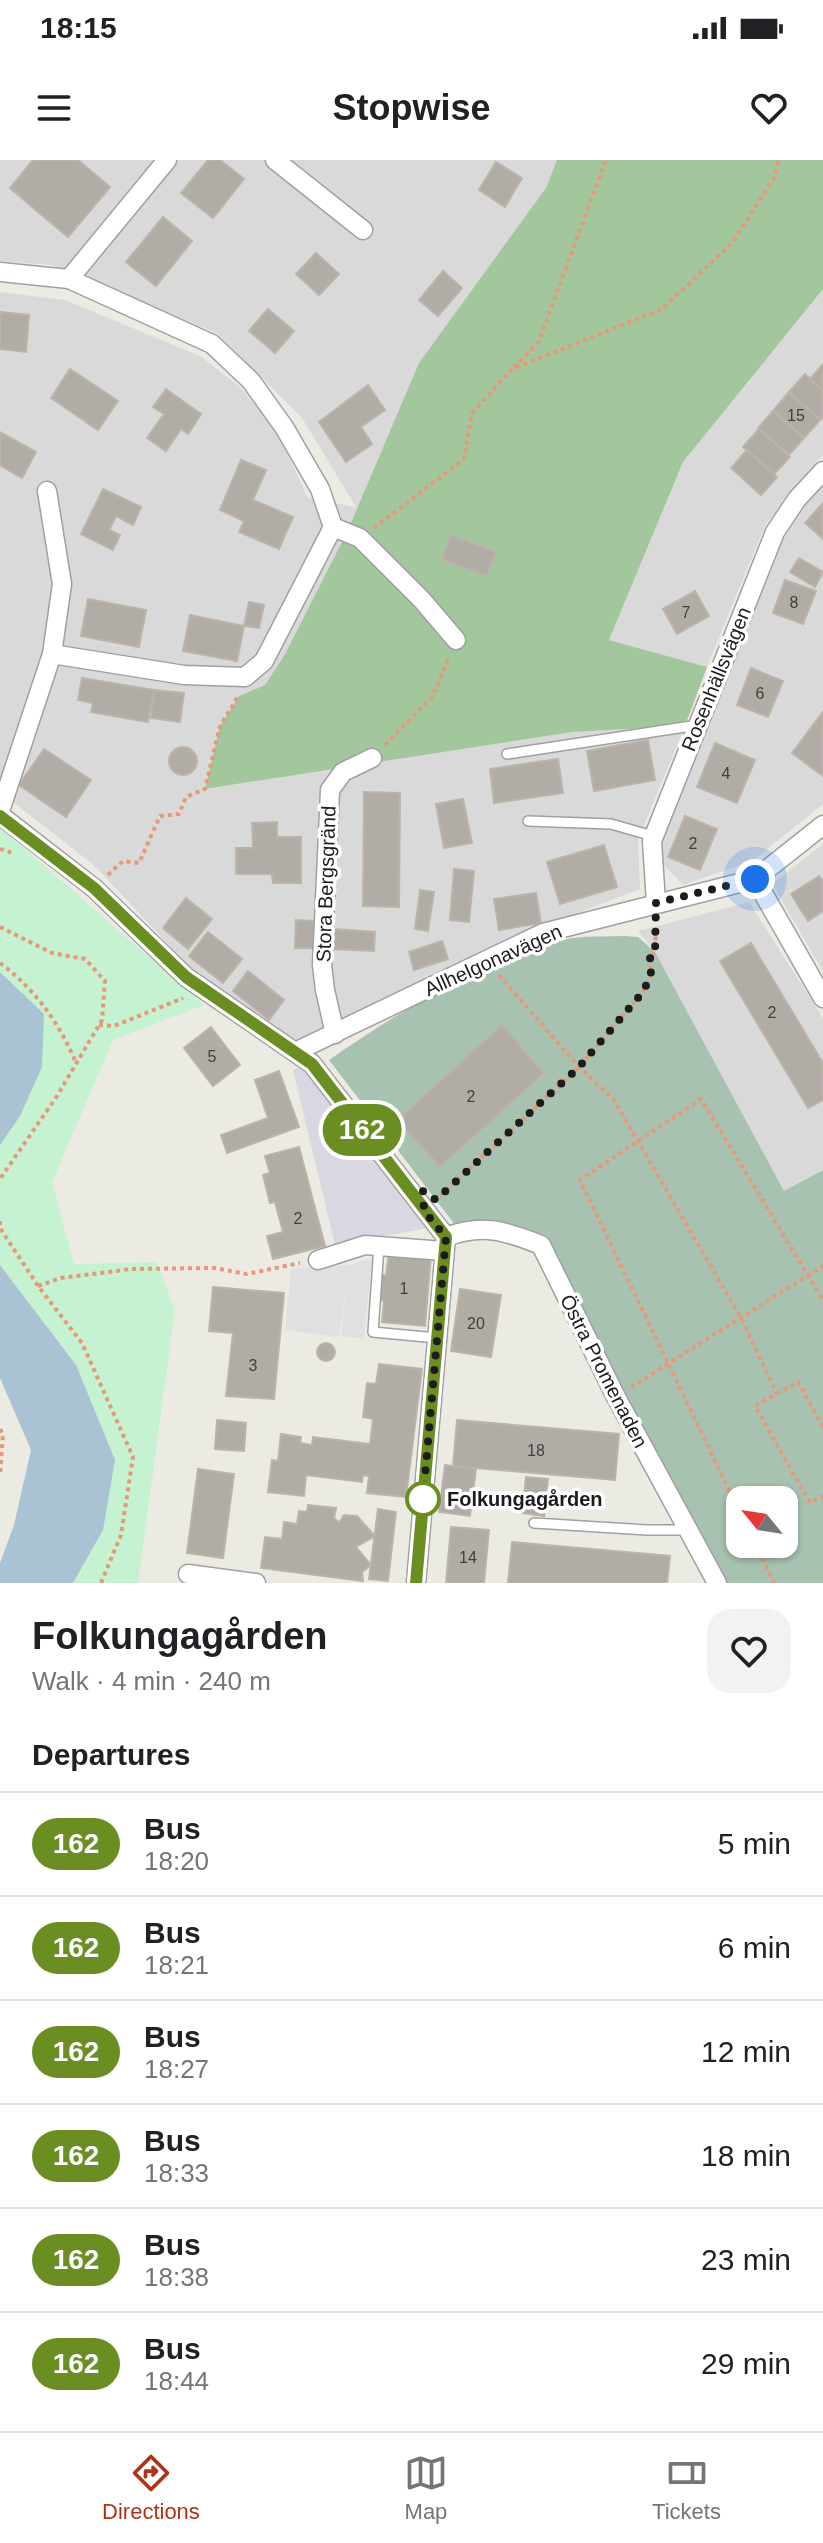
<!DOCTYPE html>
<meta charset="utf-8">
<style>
body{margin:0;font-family:Arial,sans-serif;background:#f2f2f2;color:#202124;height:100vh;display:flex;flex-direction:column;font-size:30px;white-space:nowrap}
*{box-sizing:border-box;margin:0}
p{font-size:26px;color:#757577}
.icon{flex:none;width:44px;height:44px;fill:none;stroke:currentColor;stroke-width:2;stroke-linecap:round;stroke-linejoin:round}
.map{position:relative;height:1423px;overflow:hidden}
.drawer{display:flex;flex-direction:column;background:#fff;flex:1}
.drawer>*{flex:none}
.badge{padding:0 16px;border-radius:26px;font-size:28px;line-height:52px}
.needle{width:52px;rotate:300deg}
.buttons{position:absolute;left:726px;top:1326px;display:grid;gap:16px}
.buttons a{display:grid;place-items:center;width:72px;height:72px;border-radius:16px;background:#fff;box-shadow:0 2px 6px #0004;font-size:40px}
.you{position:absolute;width:40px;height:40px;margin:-20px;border:6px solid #fff;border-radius:50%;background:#1a73e8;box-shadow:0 0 0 12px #1a73e833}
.map>.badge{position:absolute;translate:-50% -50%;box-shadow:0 0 0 4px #fff}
h2{padding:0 32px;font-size:30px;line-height:72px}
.round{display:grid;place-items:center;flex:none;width:84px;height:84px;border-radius:24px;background:#f2f2f2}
.headline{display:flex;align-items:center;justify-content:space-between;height:136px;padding:0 32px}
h1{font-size:38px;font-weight:700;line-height:60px}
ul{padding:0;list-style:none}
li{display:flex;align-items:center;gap:24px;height:104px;padding:0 32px;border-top:2px solid #e0e0e0}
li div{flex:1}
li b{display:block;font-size:30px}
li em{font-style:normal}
li .badge{min-width:88px;font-weight:700;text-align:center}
.status{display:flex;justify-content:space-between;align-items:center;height:56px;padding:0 40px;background:#fff;direction:ltr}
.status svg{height:22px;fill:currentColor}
header{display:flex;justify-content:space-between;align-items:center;height:104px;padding:0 32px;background:#fff;font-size:36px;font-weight:700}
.dock{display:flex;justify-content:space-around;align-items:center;height:112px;border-top:2px solid #e0e0e0;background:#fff;font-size:22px;color:#757577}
.dock a{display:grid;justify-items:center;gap:4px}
.dock .active{color:#b03219}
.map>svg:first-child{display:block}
.residential{fill:#dad9d9}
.forest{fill:#a2c79d}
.cemetery{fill:#a7c2b0;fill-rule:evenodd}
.park{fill:#c5f2d0}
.parking{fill:#e0e0e0}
.plaza{fill:#d9d8e2}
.water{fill:#a9c3d5}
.building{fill:#b1ada6;stroke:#bcb4a8;stroke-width:2}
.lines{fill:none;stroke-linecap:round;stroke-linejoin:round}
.lane-casing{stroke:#a0a0a0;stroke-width:12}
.street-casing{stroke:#a0a0a0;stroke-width:21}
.path{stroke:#e89779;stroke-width:4;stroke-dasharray:4 4;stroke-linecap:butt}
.lane{stroke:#fff;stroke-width:9}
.street{stroke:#fff;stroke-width:18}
.line-casing{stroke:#fff;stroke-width:18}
.line{stroke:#6b8e23;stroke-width:12}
.walk{stroke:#1c1c1c;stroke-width:8;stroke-dasharray:0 14.4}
.stop-dot{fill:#fff;stroke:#6b8e23;stroke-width:4}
.labels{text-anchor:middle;stroke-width:7;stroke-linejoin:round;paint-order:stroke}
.number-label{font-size:16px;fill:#41403e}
.street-label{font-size:20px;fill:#1c1c1c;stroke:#fff}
.stop-label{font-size:20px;font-weight:bold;fill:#1c1c1c;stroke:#fff;text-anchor:start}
</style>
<div class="status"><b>18:15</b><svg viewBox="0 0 49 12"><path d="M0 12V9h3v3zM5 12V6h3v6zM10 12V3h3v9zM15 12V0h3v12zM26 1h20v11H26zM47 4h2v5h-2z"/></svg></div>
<header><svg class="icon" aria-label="menu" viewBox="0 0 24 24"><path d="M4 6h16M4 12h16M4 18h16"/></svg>Stopwise<svg class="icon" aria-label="heart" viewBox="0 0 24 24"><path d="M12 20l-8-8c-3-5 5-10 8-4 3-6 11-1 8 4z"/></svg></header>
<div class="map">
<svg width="823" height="1423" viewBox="0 0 823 1423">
<rect width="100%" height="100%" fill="#ecebe3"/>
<g class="residential">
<path d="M0,0H557L546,28L348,370L285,494L265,525L239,536L206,629L572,572L685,566L638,680L640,729L541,767L287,884L190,808L95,706L13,642L0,640V132L65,140L200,196L240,227L277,272L308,338L356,347L302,258L217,173L51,105L0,101Z"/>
<path d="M823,129V295L790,330L764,368L707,507L609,480L683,302Z"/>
<path d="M823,326V644L752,701L683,725L662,703V682L784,378L806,345Z"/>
<path d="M823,684V811L772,724Z"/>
<path d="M749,742L823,858V1010L784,1031L655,792L638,771Z"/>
</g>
<path class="forest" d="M557,0H823V129L683,302L609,480L707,507L685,566L572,572L205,629L220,566L239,536L265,525L285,494L348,370L419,203L546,28Z"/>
<path class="cemetery" d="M624,776L638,777L655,792L784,1031L823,1010V1423H711L547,1076L510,1064L455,1065L329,900C395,854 484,799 563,780C582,775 605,777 624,776ZM740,1340H784V1384H740Z"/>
<path class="park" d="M0,667L204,845L113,880L52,1022L74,1104L157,1102L175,1150L138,1423H73L103,1370L76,1205L0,1105V985L20,956L6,817L0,812Z"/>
<path class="parking" d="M372,1098L364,1179L341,1176L348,1116L339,1177L285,1170L291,1109L350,1105Z"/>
<path class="plaza" d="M317,900L449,1064L335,1085L293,910Z"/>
<g class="water">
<path d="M0,812L44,854L42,907L20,956L0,985Z"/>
<path d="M0,1105L76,1205L115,1300L103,1370L73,1423H0V1403L14,1365L31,1290L0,1218Z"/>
</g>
<g class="building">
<path d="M33,0H78L110,27L68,77L10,28Z"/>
<path d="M208,0H220L244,19L213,58L181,33Z"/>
<path d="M496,2L522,18L505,47L479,30Z"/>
<path d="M163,57L192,81L156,126L126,102Z"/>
<path d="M316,93L339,114L319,135L296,114Z"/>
<path d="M443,111L462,128L438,156L419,140Z"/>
<path d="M268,149L294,171L275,193L249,171Z"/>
<path d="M0,152L29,155L26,192L0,189Z"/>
<path d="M823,204V231L810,219Z"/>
<path d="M70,209L118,241L98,270L51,238Z"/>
<path d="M805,214L823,231V257L820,260L789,232Z"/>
<path d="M368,225L385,250L361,267L372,284L346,302L319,262Z"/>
<path d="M166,229L201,254L188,274L181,269L166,291L147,278L164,254L153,247Z"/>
<path d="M789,232L820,260L804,278L773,251Z"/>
<path d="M773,251L804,278L789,295L758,268Z"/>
<path d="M759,269L790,297L774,314L743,287Z"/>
<path d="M0,272L36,292L22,318L0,305Z"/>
<path d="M747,290L777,317L761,335L731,308Z"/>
<path d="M241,300L266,310L253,340L293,357L279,389L239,372L244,361L220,350Z"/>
<path d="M103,329L141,347L133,365L116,356L109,370L120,375L113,390L81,374Z"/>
<path d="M823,343V379L805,363Z"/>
<path d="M450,375L496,391L487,416L442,400Z"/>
<path d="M799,398L823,412L815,427L790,412Z"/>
<path d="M785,420L816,431L803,464L773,453Z"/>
<path d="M695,431L709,456L677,474L663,449Z"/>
<path d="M88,439L146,450L139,487L81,476Z"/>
<path d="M249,442L264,445L259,468L244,466Z"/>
<path d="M190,455L244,466L237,501L183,491Z"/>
<path d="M751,508L783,521L768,557L737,545Z"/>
<path d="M82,518L154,530L148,562L91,552L93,543L78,540Z"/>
<path d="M154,530L184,533L180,562L151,558Z"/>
<path d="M823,552V616L792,593Z"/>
<path d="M648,580L655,620L594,631L587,591Z"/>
<path d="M715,583L755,600L737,643L697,627Z"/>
<circle cx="183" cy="601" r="14"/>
<path d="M44,589L91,620L66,657L19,625Z"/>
<path d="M558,599L563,633L494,643L490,609Z"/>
<path d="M364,632L400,633L399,747L363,746Z"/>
<path d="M463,639L472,683L444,688L436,644Z"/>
<path d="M685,656L717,669L700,710L668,697Z"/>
<path d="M277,662V677H301V723H273L272,714H236V688H253L252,663Z"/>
<path d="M604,685L617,727L560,744L547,702Z"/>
<path d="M454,709L474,711L469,762L450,760Z"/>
<path d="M819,716L823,721V751L808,761L791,734Z"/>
<path d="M420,730L434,732L428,771L415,769Z"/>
<path d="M536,733L541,763L499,770L494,739Z"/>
<path d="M186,738L212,759L188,789L163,768Z"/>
<path d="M296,760L314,761L313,788H295Z"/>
<path d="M333,769L375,772L374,791L331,789Z"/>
<path d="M208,772L242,799L223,823L189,796Z"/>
<path d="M442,781L448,799L414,810L409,792Z"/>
<path d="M751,783L823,903V940L808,948L720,801Z"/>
<path d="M248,811L284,840L269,860L233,831Z"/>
<path d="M502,865L544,913L440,1007L397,960Z"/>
<path d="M211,867L240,905L213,926L184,888Z"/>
<path d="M279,911L299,967L227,993L221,975L268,958L255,920Z"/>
<path d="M299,987L325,1086L273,1099L267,1076L283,1072L275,1042L270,1043L263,1015L270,1013L265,996Z"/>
<path d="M389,1092L431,1095L425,1166L382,1162L384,1141L379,1140L381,1115H386Z"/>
<path d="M213,1127L284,1133L274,1239L226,1236L233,1173L209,1171Z"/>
<path d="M460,1129L501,1135L491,1197L451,1191Z"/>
<circle cx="326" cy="1192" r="9"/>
<path d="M379,1204L422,1209L406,1337L367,1333L369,1316L363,1315L362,1322L306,1315L304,1336L268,1332L272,1300L278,1301L281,1274L301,1277L300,1283L312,1285L313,1277L370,1284L373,1259L363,1257L367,1223L376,1224Z"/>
<path d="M217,1260L246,1263L244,1291L215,1289Z"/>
<path d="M457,1260L619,1274L615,1320L453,1306Z"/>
<path d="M445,1305L476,1309L470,1356L439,1352Z"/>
<path d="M198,1309L234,1314L223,1398L187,1393Z"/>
<path d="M526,1317L548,1319L544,1356L522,1353Z"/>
<path d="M308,1345L336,1348L334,1358L339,1363L344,1355L357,1356L375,1376L356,1387L371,1405L362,1412L363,1421L261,1408L265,1377L282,1379L284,1362L297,1364L299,1351L307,1352Z"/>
<path d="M378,1349L396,1352L388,1421L369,1419Z"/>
<path d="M451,1367L489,1370L484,1423H446Z"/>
<path d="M512,1382L670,1396L667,1423H508Z"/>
</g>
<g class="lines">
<g class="lane-casing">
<g id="lane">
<path d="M507,594L698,565"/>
<path d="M528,661L611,664L653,676"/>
<path d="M379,1086L373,1172L437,1178"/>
<path d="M534,1363L647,1370H688"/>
</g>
</g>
<g class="street-casing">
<g id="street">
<path d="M275,0L363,70"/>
<path d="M0,112L69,119L167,0"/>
<path d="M333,367L360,378L422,440L456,480"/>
<path d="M52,494L184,515L245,517L264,501L333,367L320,329L284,267L251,221L212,184L69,119"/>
<path d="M0,651L52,494L62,424L47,331"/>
<path d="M0,655L94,728L186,817L312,904L446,1077L416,1423"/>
<path d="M755,719L823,838"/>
<path d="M656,743L652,681L775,372L797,339L823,311"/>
<path d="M335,874L325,830L322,805L330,630L343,612L372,598"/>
<path d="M295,892L543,773L755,719L823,665"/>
<path d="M446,1077C482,1063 506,1071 541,1085L616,1237L717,1423"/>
<path d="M318,1100L365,1085L444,1091"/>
<path d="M188,1414L256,1423"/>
</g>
</g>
<g class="path">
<path d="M514,207L538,183L606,0"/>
<path d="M374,368L464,299L472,253L512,209L662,149L732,83L775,17L778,0"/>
<path d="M385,585L433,536L449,497"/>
<path d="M0,689L13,693"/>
<path d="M108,715L123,701L139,703L160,656L179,654L186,637L205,629L220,566L239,535"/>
<path d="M0,767L52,793L85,799L105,821L102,860L57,936L0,1019"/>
<path d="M0,803C35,829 60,864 76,903"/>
<path d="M499,815L579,907L614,940L741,1158L777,1234"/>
<path d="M99,865L114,866L183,838"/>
<path d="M440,1036L579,907L643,832L651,815L650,796L655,792L656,765"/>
<path d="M0,1061V1068L38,1126L82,1183L133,1297L121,1375L101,1423"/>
<path d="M38,1126L61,1118L131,1109L214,1108L247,1114L300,1103"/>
<path d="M631,1227L823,1106"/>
<path d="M823,1267L798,1222L755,1246L810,1343L823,1336"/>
<path d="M0,1269L3,1274L0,1316"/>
<path d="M740,1353L580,1020L701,939L823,1140"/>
<path d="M755,1384L774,1423"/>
</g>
<use href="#lane" class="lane"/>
<use href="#street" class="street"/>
</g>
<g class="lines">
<g class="line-casing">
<path id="line" d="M0,656L94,728L186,817L312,904L446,1077L416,1423"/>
</g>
<use href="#line" class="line"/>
<path class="walk" d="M423,1339L446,1077L424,1051L423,1031L436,1040L579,907L643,832L651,815L650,796L655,792L656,743L755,719"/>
</g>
<circle class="stop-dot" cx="423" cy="1339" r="16"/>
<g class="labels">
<g class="number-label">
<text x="796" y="261">15</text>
<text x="794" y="448">8</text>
<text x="686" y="458">7</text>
<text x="760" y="539">6</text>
<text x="726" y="619">4</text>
<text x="693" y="689">2</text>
<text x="772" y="858">2</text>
<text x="212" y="902">5</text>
<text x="471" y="942">2</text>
<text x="298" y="1064">2</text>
<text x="404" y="1134">1</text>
<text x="476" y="1169">20</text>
<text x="253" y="1211">3</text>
<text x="536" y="1296">18</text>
<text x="468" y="1403">14</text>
</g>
<g class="street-label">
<text transform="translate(716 519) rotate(-68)" y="7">Rosenhällsvägen</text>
<text transform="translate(326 724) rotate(-88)" y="7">Stora Bergsgränd</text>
<text transform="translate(493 800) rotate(-24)" y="7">Allhelgonavägen</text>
<text transform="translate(604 1211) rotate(63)" y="7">Östra Promenaden</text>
</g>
<g class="stop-label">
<text x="447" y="1346">Folkungagården</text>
</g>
</g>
</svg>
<div class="buttons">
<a><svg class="needle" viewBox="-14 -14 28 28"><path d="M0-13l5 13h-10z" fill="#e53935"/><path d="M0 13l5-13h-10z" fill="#757577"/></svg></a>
</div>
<div class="you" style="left:755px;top:719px"></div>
<b class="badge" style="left:362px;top:970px;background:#6b8e23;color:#fff">162</b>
</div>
<section class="drawer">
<div class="headline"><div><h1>Folkungagården</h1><p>Walk · 4 min · 240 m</p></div><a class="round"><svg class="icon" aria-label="heart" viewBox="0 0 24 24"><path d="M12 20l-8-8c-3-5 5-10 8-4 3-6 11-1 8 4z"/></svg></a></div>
<h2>Departures</h2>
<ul>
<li><span class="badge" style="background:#6b8e23;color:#fff">162</span><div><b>Bus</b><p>18:20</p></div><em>5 min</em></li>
<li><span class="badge" style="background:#6b8e23;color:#fff">162</span><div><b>Bus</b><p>18:21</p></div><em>6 min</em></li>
<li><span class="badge" style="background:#6b8e23;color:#fff">162</span><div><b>Bus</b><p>18:27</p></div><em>12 min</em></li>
<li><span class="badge" style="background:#6b8e23;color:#fff">162</span><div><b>Bus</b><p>18:33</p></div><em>18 min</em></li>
<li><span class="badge" style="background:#6b8e23;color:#fff">162</span><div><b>Bus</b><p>18:38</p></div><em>23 min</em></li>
<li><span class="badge" style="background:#6b8e23;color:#fff">162</span><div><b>Bus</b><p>18:44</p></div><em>29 min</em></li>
</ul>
</section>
<nav class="dock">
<a class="active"><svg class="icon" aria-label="directions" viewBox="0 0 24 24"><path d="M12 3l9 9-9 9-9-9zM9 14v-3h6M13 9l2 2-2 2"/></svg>Directions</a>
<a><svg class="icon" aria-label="map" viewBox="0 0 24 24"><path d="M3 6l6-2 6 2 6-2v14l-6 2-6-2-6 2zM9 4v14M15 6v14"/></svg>Map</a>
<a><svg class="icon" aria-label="tickets" viewBox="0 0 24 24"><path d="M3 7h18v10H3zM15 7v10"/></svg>Tickets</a>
</nav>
